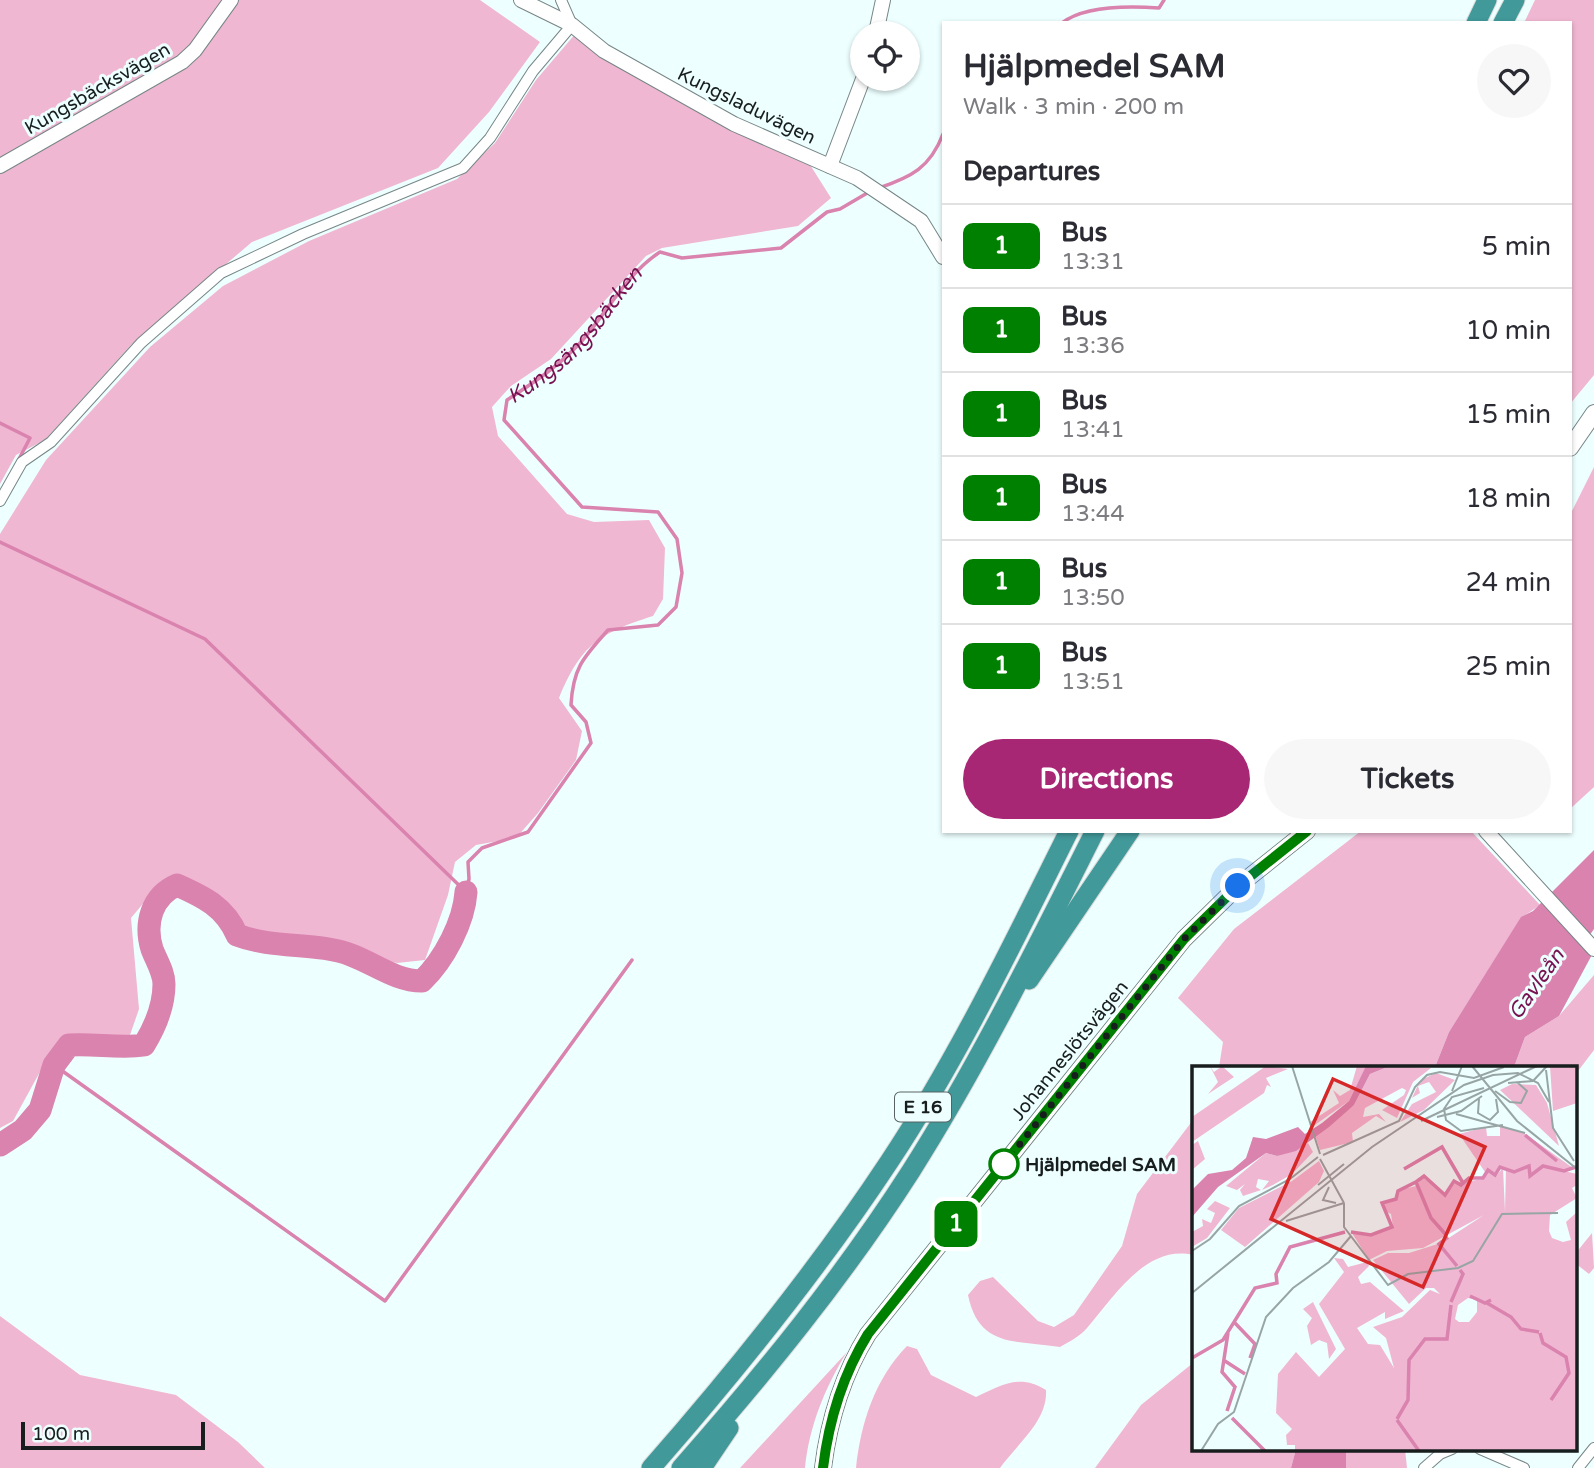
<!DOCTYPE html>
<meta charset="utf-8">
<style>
body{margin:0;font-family:"Varela Round",sans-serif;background:#f7f7f7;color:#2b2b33;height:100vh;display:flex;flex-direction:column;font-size:26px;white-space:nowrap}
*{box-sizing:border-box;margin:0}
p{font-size:23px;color:#7c7c81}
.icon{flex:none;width:38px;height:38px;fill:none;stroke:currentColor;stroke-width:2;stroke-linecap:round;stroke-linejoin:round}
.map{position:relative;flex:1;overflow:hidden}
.panel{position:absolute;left:942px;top:21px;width:630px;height:812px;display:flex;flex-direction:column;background:#fff;border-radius:0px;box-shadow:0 2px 5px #0004}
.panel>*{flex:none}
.badge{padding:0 14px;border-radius:10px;font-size:24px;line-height:46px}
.tools{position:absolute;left:850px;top:21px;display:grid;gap:14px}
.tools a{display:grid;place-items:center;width:70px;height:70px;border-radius:50%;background:#fff;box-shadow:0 2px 5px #0004;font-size:35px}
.scale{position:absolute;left:21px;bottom:18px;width:184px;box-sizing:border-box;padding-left:7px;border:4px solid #181e1e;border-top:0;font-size:19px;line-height:24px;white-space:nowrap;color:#181e1e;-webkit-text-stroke:5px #eff;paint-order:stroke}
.you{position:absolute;width:35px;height:35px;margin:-18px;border:5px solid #fff;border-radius:50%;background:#1a73e8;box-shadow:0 0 0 10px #1a73e833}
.map>.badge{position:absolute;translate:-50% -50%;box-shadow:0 0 0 4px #fff}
h2{padding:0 21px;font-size:26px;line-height:63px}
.round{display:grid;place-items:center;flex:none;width:74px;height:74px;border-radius:37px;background:#f7f7f7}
.headline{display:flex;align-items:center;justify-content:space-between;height:119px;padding:0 21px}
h1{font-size:33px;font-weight:800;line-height:52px}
.button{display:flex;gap:14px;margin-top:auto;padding:14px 21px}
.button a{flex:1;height:80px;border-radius:42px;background:#a82774;color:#fff;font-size:28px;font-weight:800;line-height:80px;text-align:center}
.button a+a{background:#f7f7f7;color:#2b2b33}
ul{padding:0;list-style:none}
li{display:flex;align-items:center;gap:21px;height:84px;padding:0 21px;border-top:2px solid #e1e1e2}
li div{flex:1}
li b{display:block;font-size:26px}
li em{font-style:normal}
li .badge{min-width:77px;font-weight:700;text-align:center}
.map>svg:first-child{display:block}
.green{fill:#f0b7d2}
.water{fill:#d983ae}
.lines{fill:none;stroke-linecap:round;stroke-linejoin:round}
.stream{stroke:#d983ae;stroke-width:3.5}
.river{stroke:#d983ae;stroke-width:23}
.minor-casing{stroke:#778686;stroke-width:12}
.tertiary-casing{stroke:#778686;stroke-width:16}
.secondary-casing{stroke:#778686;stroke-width:18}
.motorway-casing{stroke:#dadbdb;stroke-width:21}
.minor{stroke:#fff;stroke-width:10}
.tertiary{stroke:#fff;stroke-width:14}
.secondary{stroke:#fff;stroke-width:16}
.motorway{stroke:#41999a;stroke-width:19}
.line-casing{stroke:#fff;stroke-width:16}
.line{stroke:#008000;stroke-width:10}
.walk{stroke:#181e1e;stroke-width:7;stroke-dasharray:0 12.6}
.stop-dot{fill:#fff;stroke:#008000;stroke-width:3.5}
.labels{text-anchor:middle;stroke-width:6;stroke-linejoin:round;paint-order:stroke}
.shield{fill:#eff;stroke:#586262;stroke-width:2}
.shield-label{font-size:18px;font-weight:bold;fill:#181e1e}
.street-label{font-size:19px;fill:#181e1e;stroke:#eff}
.stop-label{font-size:19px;font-weight:bold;fill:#181e1e;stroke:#eff;text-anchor:start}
.water-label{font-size:21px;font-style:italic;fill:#771150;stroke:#eff}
.inset-river{fill:none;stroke:#d983ae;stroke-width:3.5}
.inset-road{fill:none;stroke:#98a5a5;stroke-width:2}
.view{fill:#d62828;fill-opacity:0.15;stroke:#d62828;stroke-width:3.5}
.inset-edge{fill:none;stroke:#181e1e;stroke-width:3.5}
</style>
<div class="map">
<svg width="1594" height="1468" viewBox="0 0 1594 1468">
<rect width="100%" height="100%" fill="#eff"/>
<g class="green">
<path d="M0,0H480L540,42L489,112L438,168L252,242L131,345L45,440L16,455L0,484Z"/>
<path d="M1535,0H1594V375L1570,404V23H1524Z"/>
<path d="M576,33L807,160L831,198L798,226L662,248L646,256L551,359L511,386L492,407L498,436L567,514L594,522L649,520L665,548L663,599L653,616C599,633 581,645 559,698L582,731L576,760L538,813L516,838L476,845L455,862L448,895L425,960L397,963L354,952L254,938L213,898L177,878L151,894L131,918L139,1009L130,1035L91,1038L53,1048L13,1121L0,1128V534L46,460L150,347L223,286L309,241L457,179L495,143L536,80Z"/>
<path d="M1594,467V787L1570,809V515Z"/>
<path d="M1361,831H1471L1540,905L1521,918L1449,1032L1435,1067H1219L1223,1042L1178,998L1234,929Z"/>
<path d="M1594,975V1050L1575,1075V1067H1514L1525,1037L1559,1016Z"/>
<path d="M1193,1120V1255C1146,1244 1113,1298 1087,1328C1080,1336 1069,1342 1060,1347C1015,1340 979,1348 968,1295L980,1281L993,1277L1038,1321L1054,1327L1074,1315L1122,1246L1137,1194Z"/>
<path d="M1592,1233L1594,1268L1589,1274L1575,1263V1254Z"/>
<path d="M0,1316L80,1375L176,1395L238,1442L265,1468H0Z"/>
<path d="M907,1346L917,1349L931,1375L976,1397C1001,1386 1019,1373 1046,1390C1048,1421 1017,1444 1000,1468H856C861,1422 875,1379 907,1346Z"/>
<path d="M847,1352C825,1387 809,1427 805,1468H740Z"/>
<path d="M1193,1363V1449H1296L1291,1468H1095L1141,1405Z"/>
<path d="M1346,1449H1405L1407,1468H1346Z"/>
</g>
<g class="water">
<path d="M1594,850V929L1587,939L1594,951L1559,1016L1525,1037L1514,1067H1435L1449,1032L1521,917L1533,911Z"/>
<path d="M1296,1449H1346V1468H1291Z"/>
</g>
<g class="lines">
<g class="stream">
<path d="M1062,23C1085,5 1130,6 1159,8L1164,0"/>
<path d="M879,188C911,177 930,168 943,134"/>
<path d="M0,423L30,438L19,459"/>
<path id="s1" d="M0,542L205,639L466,892L469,879L468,862L482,848L528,832L591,743L586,722L571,705C573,667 584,657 608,630L658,625L676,607L682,573L677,539L658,512L582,507L504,420L507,400C533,383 559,366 580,343C607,313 626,274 660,252L682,258L781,248L827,212L840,209L869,192"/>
<path d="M54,1065L385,1301L632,960"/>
</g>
<path class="river" d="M0,1145L23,1130L40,1110L54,1065L69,1045C94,1043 120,1049 144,1045C155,1027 164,1006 164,984C164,972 156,960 152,949C144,923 152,896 177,885C204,897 225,907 237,935C273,949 318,942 351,955C375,964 396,981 422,981C444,960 464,922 466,892"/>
<g class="minor-casing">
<g id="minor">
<path d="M0,501L22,462L51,442L141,343L221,273L303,234L463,168L490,138L533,71L572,25L561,0"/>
<path d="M1480,1449L1524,1468"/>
<path d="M1424,1468L1440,1454L1452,1449"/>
<path d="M1578,1468L1594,1448"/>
</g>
</g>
<g class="tertiary-casing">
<g id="tertiary">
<path d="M521,0L572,25L604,51L734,124L857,178L921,221L943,257"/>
<path d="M876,33L883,0"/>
<path d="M0,166L182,62L195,50L231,0"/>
<path d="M830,166L863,79"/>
<path d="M1486,831L1594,949"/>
</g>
</g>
<g class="secondary-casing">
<g id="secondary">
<path d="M1570,448L1594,413"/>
<path d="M823,1468C829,1419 842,1376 868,1334L1184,939L1238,886L1307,831"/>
</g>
</g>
<g class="motorway-casing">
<g id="motorway">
<path d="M1476,23L1487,0"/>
<path d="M1503,23L1515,0"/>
<path d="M1029,980L1130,831"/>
<path d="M651,1468C736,1371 817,1271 889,1162C958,1058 1013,943 1069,831"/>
<path d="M681,1468C764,1374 843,1277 911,1171C980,1062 1037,946 1095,831"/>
<path d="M702,1468L729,1428"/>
</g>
</g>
<use href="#minor" class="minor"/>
<use href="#tertiary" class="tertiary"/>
<use href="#secondary" class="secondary"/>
<use href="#motorway" class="motorway"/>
</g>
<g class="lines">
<g class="line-casing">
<path id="line" d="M823,1468C829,1419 842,1376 868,1334L1184,939L1238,886L1307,831"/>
</g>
<use href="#line" class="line"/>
<path class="walk" d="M1004,1164L1184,939L1238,886"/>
</g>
<circle class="stop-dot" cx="1004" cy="1164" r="14"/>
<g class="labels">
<rect class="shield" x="895" y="1092.5" width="56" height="29" rx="5"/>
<g class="shield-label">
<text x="923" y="1113">E 16</text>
</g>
<g class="street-label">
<text transform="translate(97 88) rotate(-30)" y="7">Kungsbäcksvägen</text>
<text transform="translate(747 105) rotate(26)" y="7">Kungsladuvägen</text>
<text transform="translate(1069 1050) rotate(-51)" y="7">Johanneslötsvägen</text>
</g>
<g class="stop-label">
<text x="1025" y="1171">Hjälpmedel SAM</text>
</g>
<g class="water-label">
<text dy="7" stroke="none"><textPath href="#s1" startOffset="1414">Kungsängsbäcken</textPath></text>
<text transform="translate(1536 984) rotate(-55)" y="7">Gavleån</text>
</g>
</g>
<g transform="translate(1192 1066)">
<rect width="385" height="385" fill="#eff"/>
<path d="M18,0L22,6L30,0L42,11L16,28L26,16ZM74,0L96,3L74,12L79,21L75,19L72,27L0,76V51ZM165,0H189L172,5L157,35L120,61L118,56L147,37L141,24L148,30L158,24ZM198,0L239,2L221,16L205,52L190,44L212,29L214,24L210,22L173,42L171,51L187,48L194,56L184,50L160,67L161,76L128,84L123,69L162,39L178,8ZM358,0H385V37L361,45ZM244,7L263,14L232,44L208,56L220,38L244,26L237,16L226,20L228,27L220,32L226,19L229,14ZM320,18L344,19L355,37L367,80L308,24ZM308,60L332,67L381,102L372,105L385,108V119L380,122L385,132L358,149L357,165L360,172L371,176L379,174L374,156L385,146V385H103V379H95L94,369L100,363L84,347L86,308L104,286L127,311L153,283L127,238L152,206L142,192L151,193L156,201L175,196L177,200L166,211L169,218L178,216L212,245L193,253V246L165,262L176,278L188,279L202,302L194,272L181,261L210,251L238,224L248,228L242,222H234L217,238L181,194L196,187H217L249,177L292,149L231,182L195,185L177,194L160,167L180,169L201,161L199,148L191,144L193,136L205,133L208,124L224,120L231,111L252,130L263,117L292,113L296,105L304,110L311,102L313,146L314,102L308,100L302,107L296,103L293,106L267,68L294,61L295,70H308ZM276,232L285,234V246L277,256H267L263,253L266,239ZM6,75L13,93L0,104V79ZM116,77L121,86L100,108L81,119L70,124L77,115L66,113L64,121L69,124L51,130L48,124L53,118L45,124L34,120L74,87L85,90ZM127,95L132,105L127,116L53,181L29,164L47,142L100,115ZM23,135L38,142L15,172L0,181V166L11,160L10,153L19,157L23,147L15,143ZM121,236L144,283L137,293L135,277L127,274L119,279L115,260L120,252L111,243Z" fill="#f0b7d2" fill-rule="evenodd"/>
<path d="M174,0H198L178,8L162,39L137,61L104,85L85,90L74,87L26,121L0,151V124L16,108L40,104L54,92L61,71L74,73L106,61L113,68L130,57L157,35Z" fill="#d983ae"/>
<path class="inset-river" d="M333,69L365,95M212,103L250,81L271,117M224,116L232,110L253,129L262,115L269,119L277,112H291L296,104L303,109L308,101L322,106L337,100L338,110L351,100L372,105L384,101M159,166L179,169L200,161L190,137L204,133L206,125L224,116L239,152L255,170M256,171L247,178L265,200M278,230L293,237L299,234M259,236L271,208L268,204M295,237L319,251L329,263L347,266M42,256L63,278L58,292M348,267L351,277L374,291L377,307L359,334M0,292L31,274L63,222L85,217L84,208L98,181L153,166M33,295L53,308M35,345L43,321L30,306L36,267M40,352L73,385M205,353L216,334L217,294L233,273H255L259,239M205,354L227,385"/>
<path class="inset-road" d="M100,0L128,88M280,0L325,55L385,103M297,0H328M354,4L361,62L382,95M316,17L341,15L355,0M292,22L260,31L252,43L254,54L269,65L311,59M260,25L270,0M303,25L318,36L329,37L335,25L325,16M287,33L286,47L298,54L306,46L304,33M264,48L333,67M245,51L269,45L290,30M229,55L345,0M131,89L207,55L223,21L235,9L248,6L282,12L312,1M128,93L152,137M126,119L152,98M137,121L131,134L144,137M152,137V161L196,219L216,208L266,202L281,195L310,148L366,147M94,155L152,137M0,185L18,173L47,140L98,113L126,91M0,227L180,81L272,19L301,9L326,7L346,17L357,36M9,385L26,358L42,346L74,251L101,222L137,196L159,170"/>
<path class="view" d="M141,13L293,81L231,221L79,153Z"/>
<rect width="385" height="385" class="inset-edge"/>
</g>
</svg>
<div class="tools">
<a><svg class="icon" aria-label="locate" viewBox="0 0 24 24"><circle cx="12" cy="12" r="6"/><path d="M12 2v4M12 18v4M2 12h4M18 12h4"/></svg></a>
</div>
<div class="scale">100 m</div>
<div class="you" style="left:1238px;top:886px"></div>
<b class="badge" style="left:956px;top:1224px;background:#008000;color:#fff">1</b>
<section class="panel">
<div class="headline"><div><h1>Hjälpmedel SAM</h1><p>Walk · 3 min · 200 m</p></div><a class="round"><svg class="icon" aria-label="heart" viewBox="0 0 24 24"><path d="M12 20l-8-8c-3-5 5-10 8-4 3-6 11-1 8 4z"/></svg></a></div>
<h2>Departures</h2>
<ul>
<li><span class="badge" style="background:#008000;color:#fff">1</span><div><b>Bus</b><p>13:31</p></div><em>5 min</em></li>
<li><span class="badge" style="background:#008000;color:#fff">1</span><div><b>Bus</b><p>13:36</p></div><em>10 min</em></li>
<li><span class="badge" style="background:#008000;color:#fff">1</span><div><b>Bus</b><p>13:41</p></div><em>15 min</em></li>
<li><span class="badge" style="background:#008000;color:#fff">1</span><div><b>Bus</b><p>13:44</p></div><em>18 min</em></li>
<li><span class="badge" style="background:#008000;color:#fff">1</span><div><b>Bus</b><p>13:50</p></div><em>24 min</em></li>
<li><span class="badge" style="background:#008000;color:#fff">1</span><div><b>Bus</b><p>13:51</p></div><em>25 min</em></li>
</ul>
<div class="button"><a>Directions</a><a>Tickets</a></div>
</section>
</div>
